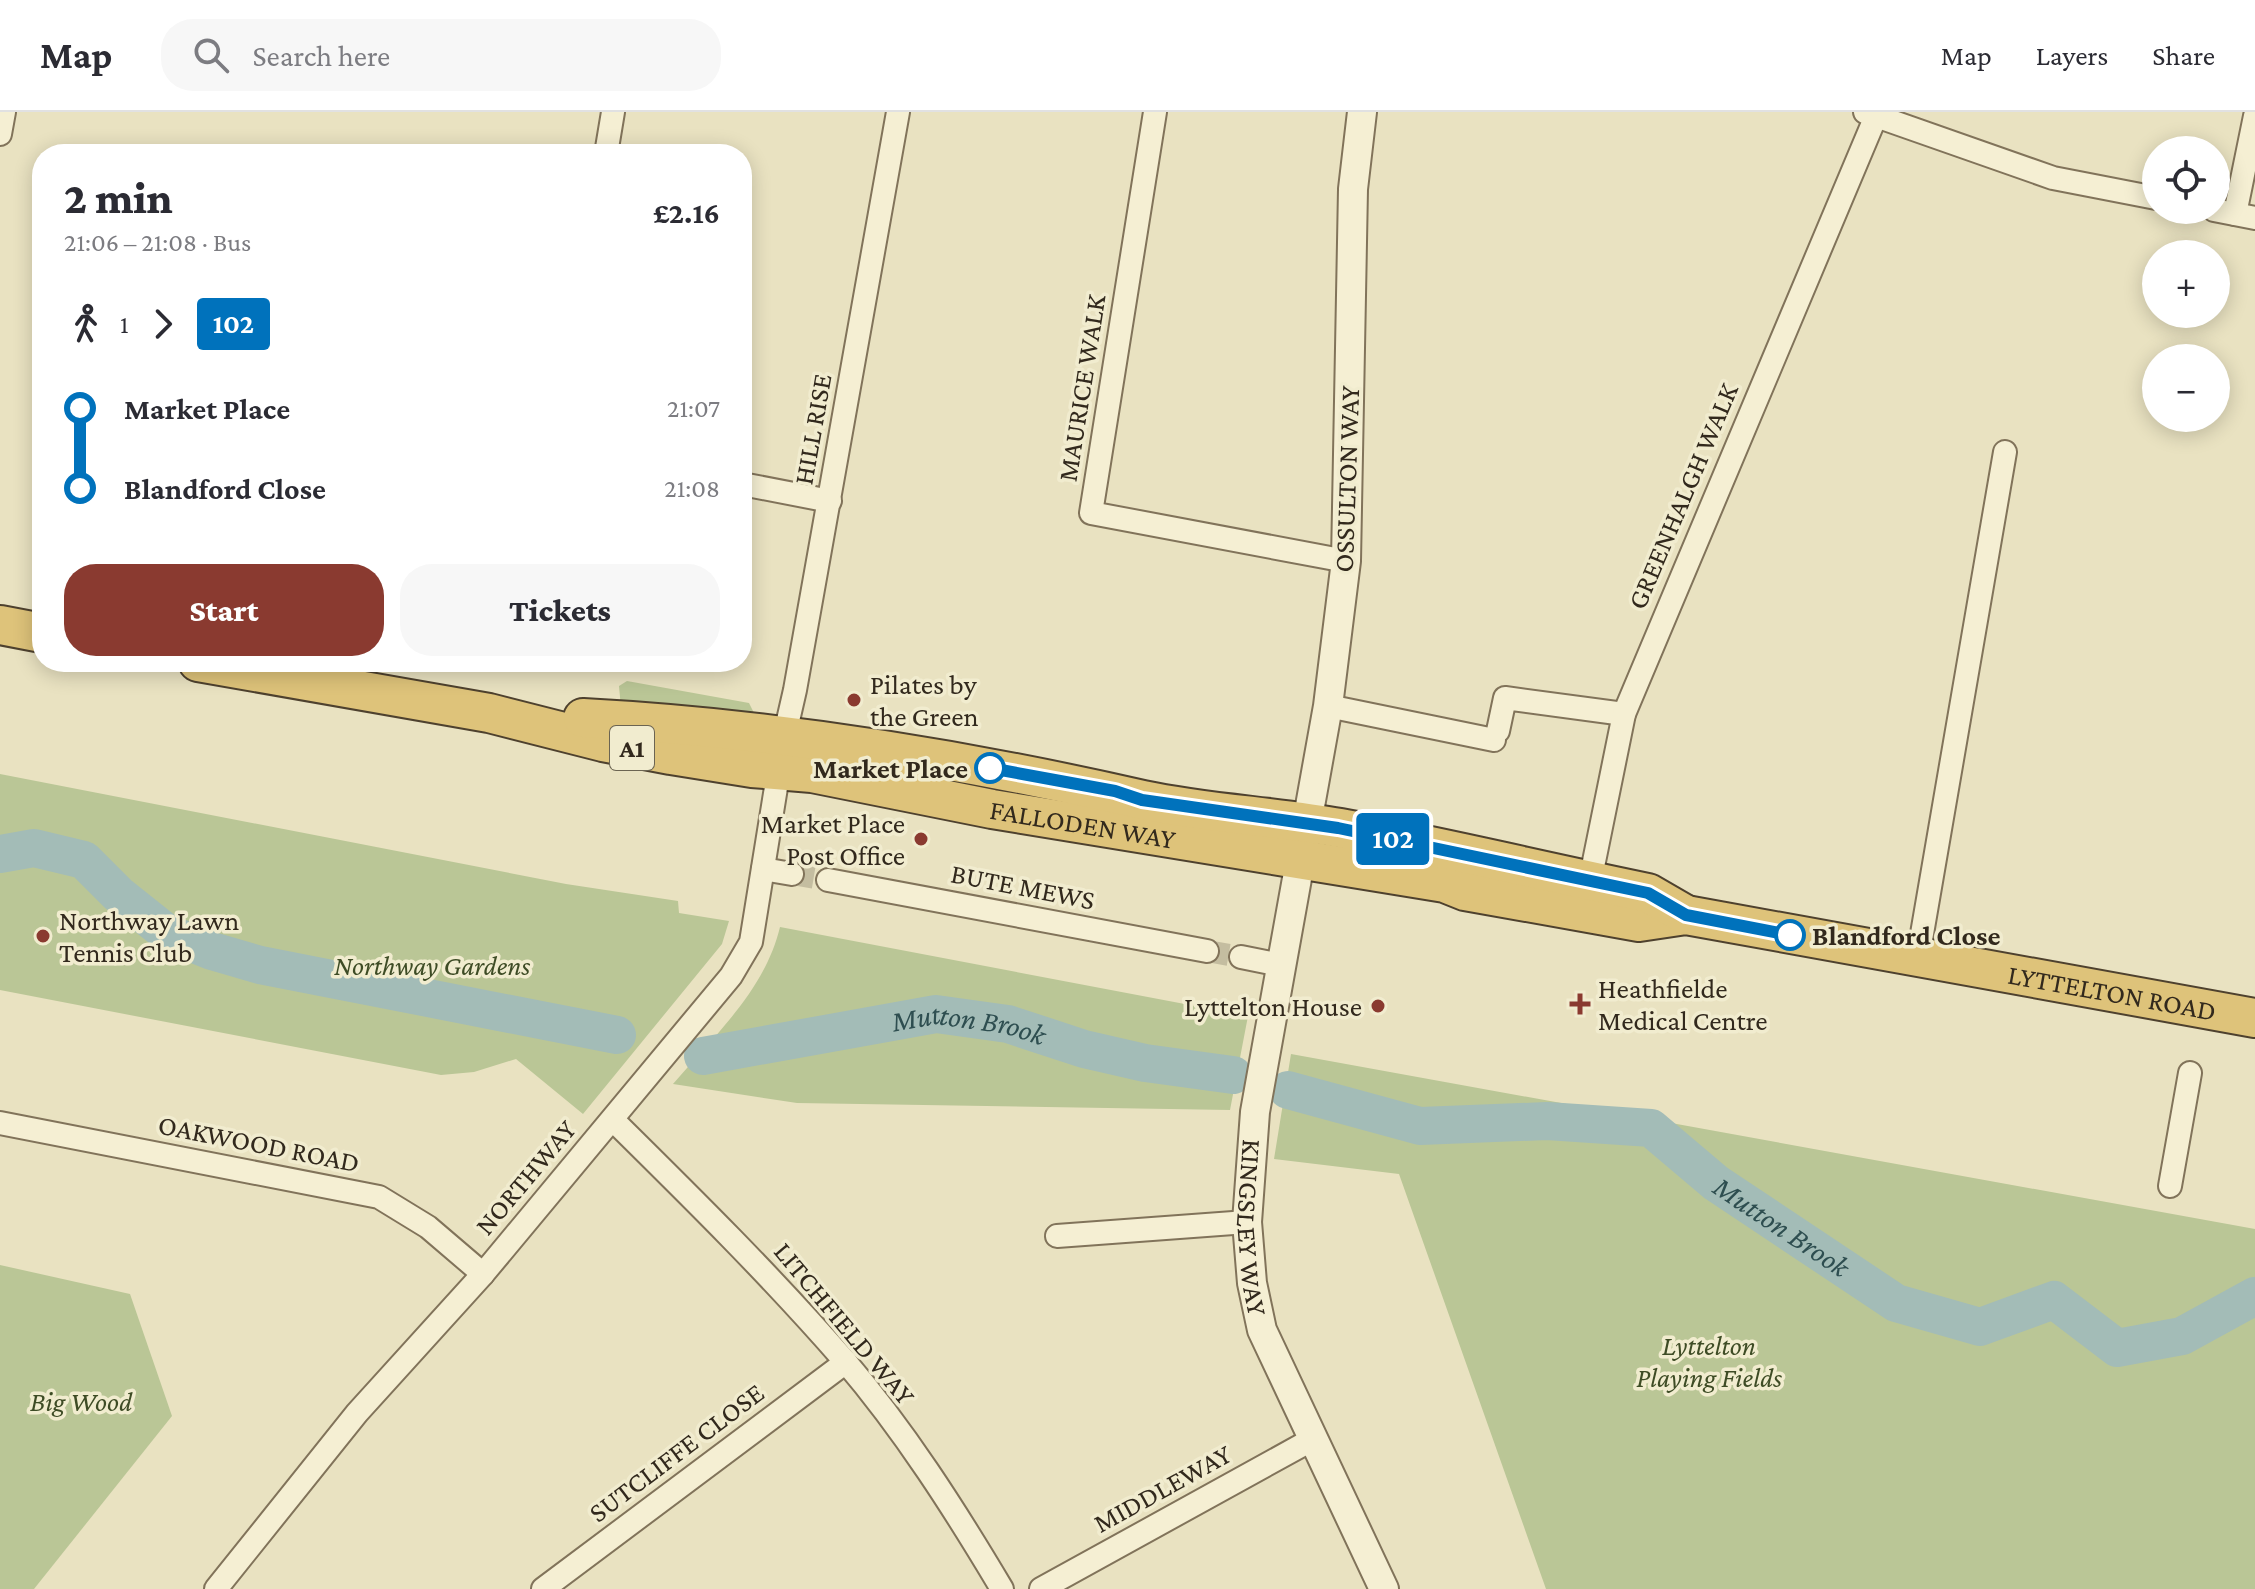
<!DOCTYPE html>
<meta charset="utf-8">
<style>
body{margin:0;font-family:"Crimson Pro",serif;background:#f7f7f7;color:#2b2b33;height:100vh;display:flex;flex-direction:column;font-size:30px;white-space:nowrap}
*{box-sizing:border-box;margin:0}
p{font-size:26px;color:#7c7c81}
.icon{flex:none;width:44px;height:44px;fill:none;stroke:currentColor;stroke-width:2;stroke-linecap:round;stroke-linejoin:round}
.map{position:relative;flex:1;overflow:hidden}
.side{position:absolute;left:32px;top:32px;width:720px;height:528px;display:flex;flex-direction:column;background:#fff;border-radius:32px;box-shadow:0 4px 20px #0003}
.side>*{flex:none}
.badge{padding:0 16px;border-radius:6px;font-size:28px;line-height:52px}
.fabs{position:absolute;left:2142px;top:24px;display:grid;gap:16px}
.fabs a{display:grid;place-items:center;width:88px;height:88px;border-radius:50%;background:#fff;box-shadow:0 4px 20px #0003;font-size:40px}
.map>.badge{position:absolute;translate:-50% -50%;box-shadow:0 0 0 4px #fff}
.legs{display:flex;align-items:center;gap:12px;height:88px;padding:0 32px;font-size:26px}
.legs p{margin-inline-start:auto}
.head{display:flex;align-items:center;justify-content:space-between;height:136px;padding:0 32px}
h1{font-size:44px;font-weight:800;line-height:60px}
.button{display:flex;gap:16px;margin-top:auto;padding:16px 32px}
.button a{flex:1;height:92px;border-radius:32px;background:#8a3a30;color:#fff;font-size:32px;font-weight:800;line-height:92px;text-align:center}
.button a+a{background:#f7f7f7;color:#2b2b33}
ul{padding:0 32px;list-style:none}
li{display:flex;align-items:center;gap:28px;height:80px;font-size:30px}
li i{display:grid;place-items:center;width:12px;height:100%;margin:0 10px;background:currentColor}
li i::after{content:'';width:20px;height:20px;margin:-10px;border:6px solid;border-radius:50%;background:#fff}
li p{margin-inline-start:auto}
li:first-child i{background:linear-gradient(#0000 50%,currentColor 0)}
li:last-child i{background:linear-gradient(currentColor 50%,#0000 0)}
header{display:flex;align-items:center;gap:48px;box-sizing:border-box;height:112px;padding:0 40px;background:#fff;border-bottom:2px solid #e1e1e2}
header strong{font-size:38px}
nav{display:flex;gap:44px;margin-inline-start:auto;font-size:28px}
.search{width:560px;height:72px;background:#f7f7f7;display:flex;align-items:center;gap:20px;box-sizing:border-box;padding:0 28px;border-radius:32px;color:#7c7c81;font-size:30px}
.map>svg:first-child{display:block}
.green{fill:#bac696}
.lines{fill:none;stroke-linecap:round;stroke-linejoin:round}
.river{stroke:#a3bcb7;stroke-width:38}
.minor-tunnel{stroke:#c4bda0;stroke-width:22;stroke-dasharray:22 11;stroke-linecap:butt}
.minor-casing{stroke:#81735a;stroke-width:26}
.tertiary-casing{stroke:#81735a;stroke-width:32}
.trunk-casing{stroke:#4e412e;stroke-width:42}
.minor{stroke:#f5efd3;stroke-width:22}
.tertiary{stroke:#f5efd3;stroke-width:28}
.trunk{stroke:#dec37a;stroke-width:38}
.line-1-casing{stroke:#fff;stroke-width:18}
.line-1{stroke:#0072bc;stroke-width:12}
.poi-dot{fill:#8a3a30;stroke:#f1eccf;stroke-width:3}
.stop-1-dot{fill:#fff;stroke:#0072bc;stroke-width:4}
.labels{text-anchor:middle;stroke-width:7;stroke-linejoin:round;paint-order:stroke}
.shield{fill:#f1eccf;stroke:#6b6452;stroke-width:2}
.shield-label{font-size:26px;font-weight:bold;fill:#32291d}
.street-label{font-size:28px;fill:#32291d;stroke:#f1eccf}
.poi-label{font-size:28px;fill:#32291d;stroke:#f1eccf;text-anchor:start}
.stop-label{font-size:28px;font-weight:bold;fill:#32291d;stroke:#f1eccf;text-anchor:end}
.park-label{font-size:28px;font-style:italic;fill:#3e4c25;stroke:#f1eccf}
.water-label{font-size:30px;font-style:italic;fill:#2e4e50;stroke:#f1eccf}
</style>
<header>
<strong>Map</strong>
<div class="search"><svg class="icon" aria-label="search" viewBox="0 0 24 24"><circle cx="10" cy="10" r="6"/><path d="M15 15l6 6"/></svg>Search here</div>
<nav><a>Map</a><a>Layers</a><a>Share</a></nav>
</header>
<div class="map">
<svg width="2255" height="1477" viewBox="0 0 2255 1477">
<rect width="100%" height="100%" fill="#e9e2c1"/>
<g class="green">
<path d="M627,569L749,591L754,601L621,596L619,574Z"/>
<path d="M0,662L566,772L678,789L679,801L729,809L722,832L583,1002L516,947L474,960L441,963L0,878Z"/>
<path d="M780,815L1248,904L1230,998L797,991L673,972C715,923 765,878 780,815Z"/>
<path d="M1291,942L2255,1117V1477H1546L1399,1062L1274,1047Z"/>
<path d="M0,1153L130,1182L172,1304L34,1477H0Z"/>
</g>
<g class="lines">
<g class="river">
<path d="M0,742L34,736L84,748L118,782L167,821L212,839L260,853L617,923"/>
<path id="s1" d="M703,944L936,902L1008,912L1084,937L1145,951L1233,963"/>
<path id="s2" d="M1288,978L1420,1014L1547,1009L1651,1016L1716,1071L1896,1191L1980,1215L2054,1188L2117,1236L2182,1224L2255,1184"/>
</g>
<g class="minor-tunnel">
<path d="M792,762L828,768"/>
<path d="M1207,839L1241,845"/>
</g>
<g class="minor-casing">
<g id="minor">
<path d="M1155,0L1091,401L1346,449"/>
<path d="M1865,0L2053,66L2156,86"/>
<path d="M0,22L4,0"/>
<path d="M606,42L613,0"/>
<path d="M2214,98L2255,106"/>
<path d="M2235,102L2255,4"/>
<path d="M742,372L830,389"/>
<path d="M1328,594L1494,628"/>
<path d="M1498,619L1505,586L1624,602"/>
<path d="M763,757L792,762"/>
<path d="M828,768L1207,839"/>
<path d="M1588,779L1624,602L1876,4"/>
<path d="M1241,845L1281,853"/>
<path d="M1918,845L2005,340"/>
<path d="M613,1008C692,1086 771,1164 844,1248C904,1318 955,1398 1002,1477"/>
<path d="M0,1011L379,1085L428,1115L483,1162"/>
<path d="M2170,1074L2190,961"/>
<path d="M1057,1124L1247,1110"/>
<path d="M216,1477L357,1301L483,1162L731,864L751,830L784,626L795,578L898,0"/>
<path d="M543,1477L846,1250"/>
<path d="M1041,1477L1313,1327"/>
</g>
</g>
<g class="tertiary-casing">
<g id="tertiary">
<path id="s3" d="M1362,0L1353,77L1346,449L1328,594L1255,1000L1247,1110L1252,1171L1262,1218L1384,1477"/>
</g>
</g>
<g class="trunk-casing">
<g id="trunk">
<path d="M0,513L42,521"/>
<path id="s4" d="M198,550L489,601L603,630L671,643L752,656L812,661L992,697L1445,771L1465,779L1639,810L1686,803L2255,906"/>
<path d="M583,606C771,616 959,646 1143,688C1208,702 1275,704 1340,716C1443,735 1545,760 1648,781L1686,803"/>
</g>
</g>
<use href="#minor" class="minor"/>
<use href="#tertiary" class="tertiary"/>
<use href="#trunk" class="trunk"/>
</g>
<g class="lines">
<g class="line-1-casing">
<path id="line-1" d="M990,656L1115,679L1142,688L1338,716L1648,781L1686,803L1790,823"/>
</g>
<use href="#line-1" class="line-1"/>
</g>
<g class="poi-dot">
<circle cx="854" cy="588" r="8"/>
<circle cx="921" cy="727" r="8"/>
<circle cx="43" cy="824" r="8"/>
<path d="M1576 880h8v8h8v8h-8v8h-8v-8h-8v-8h8z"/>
<circle cx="1378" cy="894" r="8"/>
</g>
<g class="stop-1-dot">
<circle cx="990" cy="656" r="14"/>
<circle cx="1790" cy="823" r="14"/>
</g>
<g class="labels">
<rect class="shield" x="610" y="614" width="44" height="44" rx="6"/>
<g class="shield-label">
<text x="632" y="645">A1</text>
</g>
<g class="street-label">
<text transform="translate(1081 276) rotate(-81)" y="10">MAURICE WALK</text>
<text transform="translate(812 317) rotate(-80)" y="10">HILL RISE</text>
<text transform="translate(1346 367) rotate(-88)" y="10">OSSULTON WAY</text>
<text transform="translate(1682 384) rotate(-67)" y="10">GREENHALGH WALK</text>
<text dy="10" stroke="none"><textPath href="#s4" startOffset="900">FALLODEN WAY</textPath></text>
<text transform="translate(1023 774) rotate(11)" y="10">BUTE MEWS</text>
<text dy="10" stroke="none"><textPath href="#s4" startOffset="1946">LYTTELTON ROAD</textPath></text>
<text transform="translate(259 1031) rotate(11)" y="10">OAKWOOD ROAD</text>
<text transform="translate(525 1065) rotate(-50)" y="10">NORTHWAY</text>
<text dy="10" stroke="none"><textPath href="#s3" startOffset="1124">KINGSLEY WAY</textPath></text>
<text transform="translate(845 1211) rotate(50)" y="10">LITCHFIELD WAY</text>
<text transform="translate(676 1340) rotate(-37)" y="10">SUTCLIFFE CLOSE</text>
<text transform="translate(1162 1376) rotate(-29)" y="10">MIDDLEWAY</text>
</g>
<g class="poi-label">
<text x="870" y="582">Pilates by<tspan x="870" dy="32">the Green</tspan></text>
<text x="905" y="721" text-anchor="end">Market Place<tspan x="905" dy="32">Post Office</tspan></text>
<text x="59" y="818">Northway Lawn<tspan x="59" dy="32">Tennis Club</tspan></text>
<text x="1598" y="886">Heathfielde<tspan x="1598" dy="32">Medical Centre</tspan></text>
<text x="1362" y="904" text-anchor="end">Lyttelton House</text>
</g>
<g class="stop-label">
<text x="968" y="666">Market Place</text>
<text x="1812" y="833" text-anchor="start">Blandford Close</text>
</g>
<g class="park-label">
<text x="432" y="863">Northway Gardens</text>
<text x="1709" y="1243">Lyttelton<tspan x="1709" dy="32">Playing Fields</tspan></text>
<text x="81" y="1299">Big Wood</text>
</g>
<g class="water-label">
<text dy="10" stroke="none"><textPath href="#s1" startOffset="270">Mutton Brook</textPath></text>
<text dy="10" stroke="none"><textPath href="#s2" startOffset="532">Mutton Brook</textPath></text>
</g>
</g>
</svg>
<div class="fabs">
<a><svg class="icon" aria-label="locate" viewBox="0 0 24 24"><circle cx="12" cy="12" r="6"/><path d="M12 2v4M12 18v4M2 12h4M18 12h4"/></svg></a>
<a>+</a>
<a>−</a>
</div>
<b class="badge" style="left:1393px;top:727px;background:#0072bc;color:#fff">102</b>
<section class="side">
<div class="head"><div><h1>2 min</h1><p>21:06 – 21:08 · Bus</p></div><b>£2.16</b></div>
<div class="legs"><svg class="icon" aria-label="walk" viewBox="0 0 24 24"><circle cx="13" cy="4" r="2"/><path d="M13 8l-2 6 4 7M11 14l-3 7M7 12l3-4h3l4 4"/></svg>1<svg class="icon" aria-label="forward" viewBox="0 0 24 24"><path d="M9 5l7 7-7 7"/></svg><b class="badge" style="background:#0072bc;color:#fff">102</b></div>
<ul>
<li><i style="color:#0072bc"></i><b>Market Place</b><p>21:07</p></li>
<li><i style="color:#0072bc"></i><b>Blandford Close</b><p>21:08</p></li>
</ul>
<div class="button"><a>Start</a><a>Tickets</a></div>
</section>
</div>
